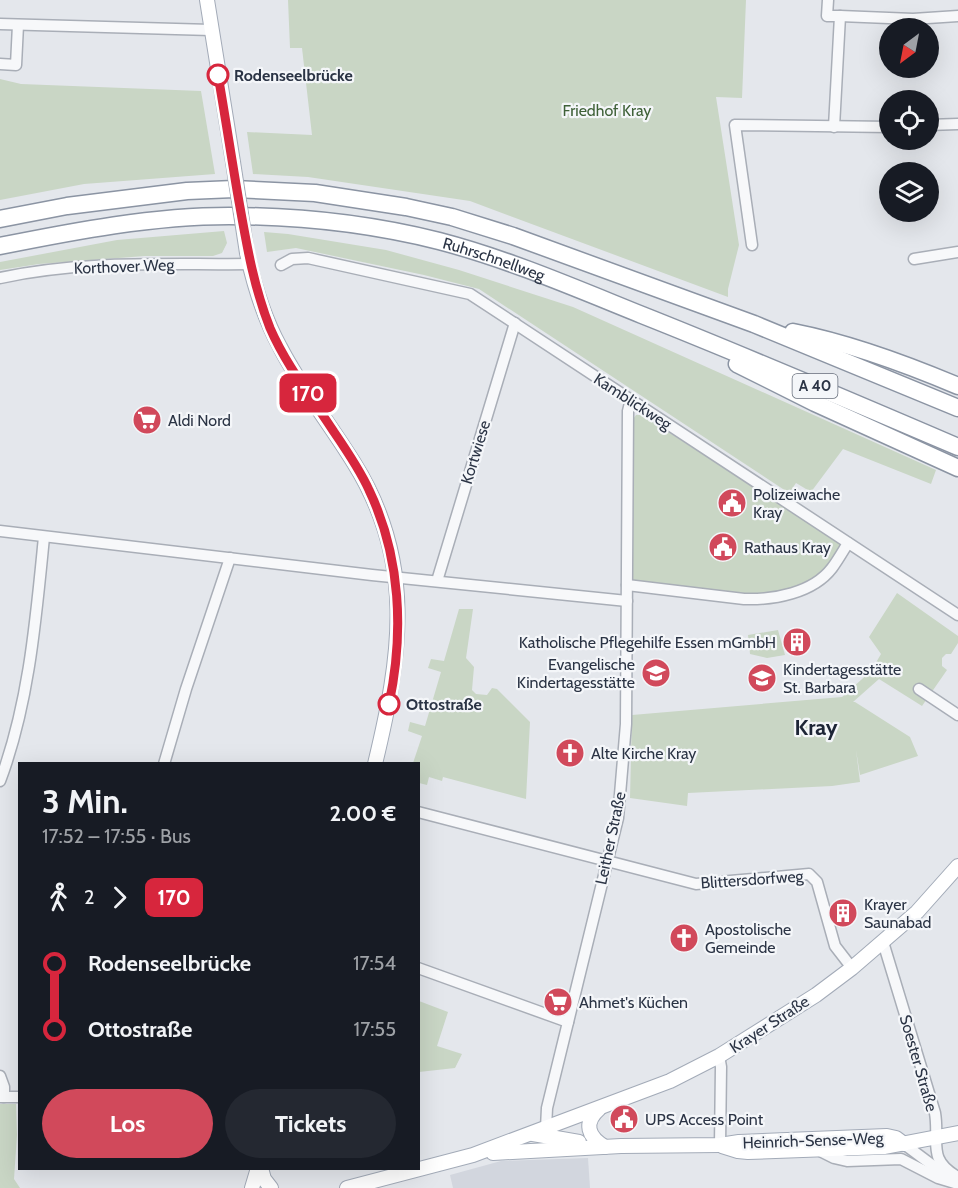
<!DOCTYPE html>
<html lang="de">
<meta charset="utf-8">
<style>
body{margin:0;font-family:Cabin,sans-serif;background:#242831;color:#f1f3f6;height:100vh;display:flex;flex-direction:column;font-size:22px;white-space:nowrap}
*{box-sizing:border-box;margin:0}
p{font-size:20px;color:#9ea1a6}
.icon{flex:none;width:33px;height:33px;fill:none;stroke:currentColor;stroke-width:2;stroke-linecap:round;stroke-linejoin:round}
.map{position:relative;flex:1;overflow:hidden}
.sheet{position:absolute;left:18px;top:762px;width:402px;height:408px;display:flex;flex-direction:column;background:#171b24;border-radius:0px;box-shadow:0 6px 24px #0002}
.sheet>*{flex:none}
.badge{padding:0 12px;border-radius:9px;font-size:21px;line-height:39px}
.needle{width:39px;rotate:212deg}
.controls{position:absolute;left:879px;top:18px;display:grid;gap:12px}
.controls a{display:grid;place-items:center;width:60px;height:60px;border-radius:50%;background:#171b24;box-shadow:0 6px 24px #0002;font-size:30px}
.map>.badge{position:absolute;translate:-50% -50%;box-shadow:0 0 0 3px #fff}
.legs{display:flex;align-items:center;gap:9px;height:66px;padding:0 24px;font-size:20px}
.legs p{margin-inline-start:auto}
.summary{display:flex;align-items:center;justify-content:space-between;height:102px;padding:0 24px}
h1{font-size:33px;font-weight:700;line-height:45px}
.action{display:flex;gap:12px;margin-top:auto;padding:12px 24px}
.action a{flex:1;height:69px;border-radius:36px;background:#d1495b;color:#fff;font-size:24px;font-weight:700;line-height:69px;text-align:center}
.action a+a{background:#242831;color:#f1f3f6}
ul{padding:0 24px;list-style:none}
li{display:flex;align-items:center;gap:21px;height:66px;font-size:22px}
li i{display:grid;place-items:center;width:9px;height:100%;margin:0 8px;background:currentColor}
li i::after{content:'';width:15px;height:15px;margin:-8px;border:4px solid;border-radius:50%;background:#171b24}
li p{margin-inline-start:auto}
li:first-child i{background:linear-gradient(#0000 50%,currentColor 0)}
li:last-child i{background:linear-gradient(currentColor 50%,#0000 0)}
.map>svg:first-child{display:block}
.built{fill:#d2d6de}
.green{fill:#c9d6c5}
.lines{fill:none;stroke-linecap:round;stroke-linejoin:round}
.minor-casing{stroke:#a9aeb7;stroke-width:13}
.major-casing{stroke:#a3abb8;stroke-width:16}
.highway-casing{stroke:#8b94a3;stroke-width:19}
.minor{stroke:#f7f8fa;stroke-width:10}
.major{stroke:#fff;stroke-width:14}
.highway{stroke:#fff;stroke-width:16}
.major-bridge-casing{stroke:#a3abb8;stroke-width:16;stroke-linecap:butt}
.major-bridge{stroke:#fff;stroke-width:14}
.line-1-casing{stroke:#fff;stroke-width:14}
.line-1{stroke:#d7263d;stroke-width:9}
.stop-1-dot{fill:#fff;stroke:#d7263d;stroke-width:3}
.labels{text-anchor:middle;stroke-width:4.5;stroke-linejoin:round;paint-order:stroke}
.shield{fill:#f4f6f9;stroke:#676e7b;stroke-width:1.5}
.shield-label{font-size:15px;font-weight:bold;fill:#2b3445}
.stop-label{font-size:16px;font-weight:bold;fill:#2b3445;stroke:#f4f6f9;text-anchor:start}
.park-label{font-size:16px;fill:#3f6138;stroke:#f4f6f9}
.street-label{font-size:16px;fill:#2b3445;stroke:#f4f6f9}
.poi-label{font-size:16px;fill:#2b3445;stroke:#f4f6f9;text-anchor:start}
.district-label{font-size:22px;font-weight:bold;fill:#1d2536;stroke:#f4f6f9}
</style>
<div class="map">
<svg width="958" height="1188" viewBox="0 0 958 1188">
<rect width="100%" height="100%" fill="#e4e7ec"/>
<path class="built" d="M588,1158L590,1188H453L450,1175L501,1161Z"/>
<g class="green">
<path d="M288,0H746L742,98L716,97L739,245L728,289V297L470,201L308,177L253,174L247,132L312,135L302,48H290Z"/>
<path d="M0,79L21,84L201,91L215,174L84,184L0,200Z"/>
<path d="M224,231L227,243L222,253L213,256H145L39,264L0,270V262L117,240Z"/>
<path d="M264,232L288,234L386,250L459,270L573,307L936,470L931,484L843,449L811,492L796,483L789,493L479,289L424,275L296,248L267,252Z"/>
<path d="M636,415H642L842,544L828,566L806,585L760,597L629,580L631,422Z"/>
<path d="M897,593L958,636V643L951,654H946L942,658V666L947,670L922,706L879,679L853,702H855L910,737L918,756L860,775L856,750L860,782L832,786L688,793L687,806L630,798L632,715L842,697L871,671L881,654L869,637Z"/>
<path d="M459,609H473L466,658L474,667L472,690L476,694L487,695L492,688L497,689L530,722L526,799L443,777L442,781L429,777L427,785L419,783L418,764L413,763L422,736L408,731L410,722L425,726L441,672L428,668L431,659L444,661Z"/>
<path d="M778,630L785,655L767,658L750,654L748,635Z"/>
<path d="M419,1001L448,1012L437,1046L462,1054L455,1068L419,1072Z"/>
<path d="M0,1104H16L17,1135L14,1179L20,1188H0Z"/>
</g>
<g class="lines">
<g class="minor-casing">
<g id="minor">
<path d="M828,0L827,16H840L834,127"/>
<path d="M840,16L913,19L958,16"/>
<path d="M0,24L211,30"/>
<path d="M0,64L16,65L18,25"/>
<path d="M928,125L958,124"/>
<path d="M752,245L735,125L890,127"/>
<path d="M914,259L958,252"/>
<path d="M281,265L292,259L308,258L470,294L958,615"/>
<path d="M0,278C82,260 166,265 250,264"/>
<path d="M0,531L372,575L627,601"/>
<path d="M437,581L515,323"/>
<path d="M627,585L744,599C774,600 813,593 832,568C838,560 843,551 848,543"/>
<path d="M919,689L958,715"/>
<path d="M164,764L186,689L230,558"/>
<path d="M0,781C29,704 36,618 44,537"/>
<path d="M418,812L696,884L809,874L817,882L835,946L852,968"/>
<path d="M883,942L935,1113C940,1142 926,1159 958,1177"/>
<path d="M418,968L568,1022"/>
<path d="M719,1056L721,1067L720,1145"/>
<path d="M0,1076L4,1087V1097"/>
<path d="M0,1097H20"/>
<path d="M546,1128L547,1108L618,818L626,724L628,411L631,399"/>
<path d="M904,1144L944,1174"/>
<path d="M818,1150L834,1158L847,1161L901,1159L938,1178L958,1184"/>
</g>
</g>
<g class="major-casing">
<g id="major">
<path d="M207,0L233,162"/>
<path d="M247,253C254,285 264,318 280,347C301,388 330,424 354,463C416,562 401,656 375,764"/>
<path d="M599,1109C583,1123 588,1137 605,1147"/>
<path d="M533,1134L579,1142"/>
<path d="M722,1146L738,1151L748,1152L885,1147L958,1133"/>
<path d="M493,1153L621,1146L720,1145L739,1142L887,1136L896,1138L904,1144"/>
<path d="M261,1168L264,1179L271,1188"/>
<path d="M252,1188L258,1168"/>
<path d="M347,1188L473,1155L670,1081L719,1056L816,995L852,968L917,912L958,866"/>
</g>
</g>
<g class="highway-casing">
<g id="highway">
<path d="M0,219L67,206L187,191L234,189L315,193L406,207L452,217L513,236L754,324L958,408"/>
<path id="s1" d="M0,246C75,231 153,216 229,216C299,216 371,224 439,241C508,259 575,288 642,315C748,357 853,402 958,447"/>
<path d="M793,332C849,343 906,364 958,386"/>
<path d="M737,364L815,403L958,468"/>
</g>
</g>
<use href="#minor" class="minor"/>
<use href="#major" class="major"/>
<use href="#highway" class="highway"/>
<g class="major-bridge-casing">
<path id="major-bridge" d="M233,162L247,253"/>
</g>
<use href="#major-bridge" class="major-bridge"/>
</g>
<g class="lines">
<g class="line-1-casing">
<path id="line-1" d="M218,75C225,115 231,155 238,196C246,241 253,285 270,328C286,365 312,398 334,432C347,451 360,470 369,490C401,557 404,633 389,704"/>
</g>
<use href="#line-1" class="line-1"/>
</g>
<defs>
<g id="supermarket-disc" transform="scale(1.5)"><circle r="9.5" fill="#d1495b" stroke="#f4f6f9"/><path d="M-6-5.5h2.5l.6 2H6L4.5 2H-2.5L-4.4-4H-6ZM-1.5 3.2a1.3 1.3 0 1 0 .1 0ZM3 3.2a1.3 1.3 0 1 0 .1 0Z" fill="#fff"/></g>
<g id="civic-disc" transform="scale(1.5)"><circle r="9.5" fill="#d1495b" stroke="#f4f6f9"/><path d="M-.6-6.5H3V-4.5H.6V-3L4-1V1h2V6H-6V1h2V-1L-.6-3ZM-1.2 2.5V6h2.4V2.5Z" fill="#fff"/></g>
<g id="building-disc" transform="scale(1.5)"><circle r="9.5" fill="#d1495b" stroke="#f4f6f9"/><path d="M-4-6H4V6H1V3H-1V6H-4ZM-2.5-4.3h1.7v1.8h-1.7ZM.8-4.3h1.7v1.8H.8ZM-2.5-1h1.7V.8h-1.7ZM.8-1h1.7V.8H.8Z" fill="#fff"/></g>
<g id="school-disc" transform="scale(1.5)"><circle r="9.5" fill="#d1495b" stroke="#f4f6f9"/><path d="M0-5L7-2L0 1L-7-2ZM-4 1L0 2.5L4 1V4Q0 6-4 4Z" fill="#fff"/></g>
<g id="church-disc" transform="scale(1.5)"><circle r="9.5" fill="#d1495b" stroke="#f4f6f9"/><path d="M-1.2-6h2.4v3.5h3.3v2.4h-3.3V6h-2.4V-.1h-3.3v-2.4h3.3Z" fill="#fff"/></g>
</defs>
<g fill-rule="evenodd">
<use href="#supermarket-disc" x="147" y="420"/>
<use href="#civic-disc" x="732" y="503"/>
<use href="#civic-disc" x="723" y="547"/>
<use href="#building-disc" x="797" y="642"/>
<use href="#school-disc" x="656" y="673"/>
<use href="#school-disc" x="762" y="678"/>
<use href="#church-disc" x="570" y="753"/>
<use href="#building-disc" x="843" y="913"/>
<use href="#church-disc" x="684" y="938"/>
<use href="#supermarket-disc" x="558" y="1002"/>
<use href="#civic-disc" x="624" y="1119"/>
</g>
<g class="stop-1-dot">
<circle cx="218" cy="75" r="10"/>
<circle cx="389" cy="704" r="10"/>
</g>
<g class="labels">
<rect class="shield" x="792.5" y="374" width="45" height="24" rx="4.5"/>
<g class="shield-label">
<text x="815" y="391">A 40</text>
</g>
<g class="stop-label">
<text x="234" y="81">Rodenseelbrücke</text>
<text x="406" y="710">Ottostraße</text>
</g>
<g class="park-label">
<text x="607" y="116">Friedhof Kray</text>
</g>
<g class="street-label">
<text dy="6" stroke="none"><textPath href="#s1" startOffset="501">Ruhrschnellweg</textPath></text>
<text transform="translate(124 266) rotate(-2)" y="6">Korthover Weg</text>
<text transform="translate(633 401) rotate(33)" y="6">Kamblickweg</text>
<text transform="translate(475 452) rotate(-73)" y="6">Kortwiese</text>
<text transform="translate(610 838) rotate(-78)" y="6">Leither Straße</text>
<text transform="translate(752 879) rotate(-4)" y="6">Blittersdorfweg</text>
<text transform="translate(769 1024) rotate(-33)" y="6">Krayer Straße</text>
<text transform="translate(919 1063) rotate(74)" y="6">Soester Straße</text>
<text transform="translate(813 1140) rotate(-2)" y="6">Heinrich-Sense-Weg</text>
</g>
<g class="poi-label">
<text x="168" y="426">Aldi Nord</text>
<text x="753" y="500">Polizeiwache<tspan x="753" dy="18">Kray</tspan></text>
<text x="744" y="553">Rathaus Kray</text>
<text x="776" y="648" text-anchor="end">Katholische Pflegehilfe Essen mGmbH</text>
<text x="635" y="670" text-anchor="end">Evangelische<tspan x="635" dy="18">Kindertagesstätte</tspan></text>
<text x="783" y="675">Kindertagesstätte<tspan x="783" dy="18">St. Barbara</tspan></text>
<text x="591" y="759">Alte Kirche Kray</text>
<text x="864" y="910">Krayer<tspan x="864" dy="18">Saunabad</tspan></text>
<text x="705" y="935">Apostolische<tspan x="705" dy="18">Gemeinde</tspan></text>
<text x="579" y="1008">Ahmet's Küchen</text>
<text x="645" y="1125">UPS Access Point</text>
</g>
<g class="district-label">
<text x="816" y="735">Kray</text>
</g>
</g>
</svg>
<div class="controls">
<a><svg class="needle" viewBox="-14 -14 28 28"><path d="M0-13l5 13h-10z" fill="#e53935"/><path d="M0 13l5-13h-10z" fill="#9ea1a6"/></svg></a>
<a><svg class="icon" aria-label="locate" viewBox="0 0 24 24"><circle cx="12" cy="12" r="6"/><path d="M12 2v4M12 18v4M2 12h4M18 12h4"/></svg></a>
<a><svg class="icon" aria-label="layers" viewBox="0 0 24 24"><path d="M12 4l9 5-9 5-9-5zM3 14l9 5 9-5"/></svg></a>
</div>
<b class="badge" style="left:308px;top:393px;background:#d7263d;color:#fff">170</b>
<section class="sheet">
<div class="summary"><div><h1>3 Min.</h1><p>17:52 – 17:55 · Bus</p></div><b>2.00 €</b></div>
<div class="legs"><svg class="icon" aria-label="walk" viewBox="0 0 24 24"><circle cx="13" cy="4" r="2"/><path d="M13 8l-2 6 4 7M11 14l-3 7M7 12l3-4h3l4 4"/></svg>2<svg class="icon" aria-label="forward" viewBox="0 0 24 24"><path d="M9 5l7 7-7 7"/></svg><b class="badge" style="background:#d7263d;color:#fff">170</b></div>
<ul>
<li><i style="color:#d7263d"></i><b>Rodenseelbrücke</b><p>17:54</p></li>
<li><i style="color:#d7263d"></i><b>Ottostraße</b><p>17:55</p></li>
</ul>
<div class="action"><a>Los</a><a>Tickets</a></div>
</section>
</div>
